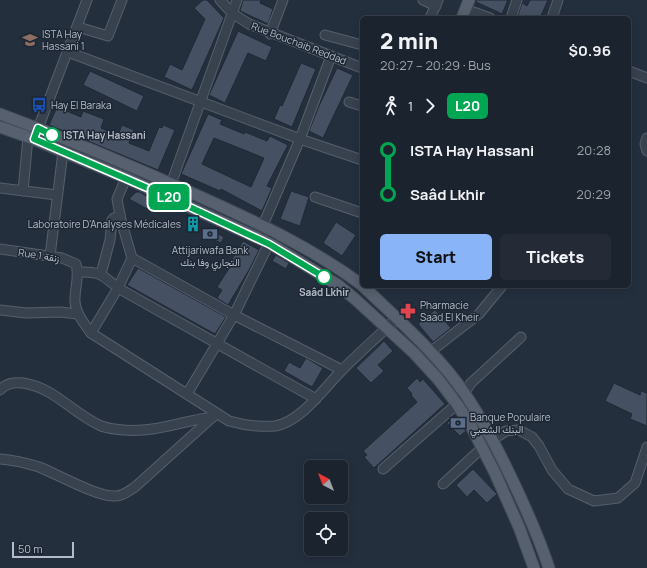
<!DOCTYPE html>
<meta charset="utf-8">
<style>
body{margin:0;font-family:Manrope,Vazirmatn,sans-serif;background:#242b36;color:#f1f3f6;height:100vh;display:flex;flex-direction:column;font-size:15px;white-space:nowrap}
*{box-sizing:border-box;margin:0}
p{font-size:13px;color:#a0a4aa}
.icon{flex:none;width:22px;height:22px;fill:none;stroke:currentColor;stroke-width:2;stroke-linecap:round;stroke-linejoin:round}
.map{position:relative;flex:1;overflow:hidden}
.panel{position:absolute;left:360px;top:16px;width:271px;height:272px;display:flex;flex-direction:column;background:#1b232e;border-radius:6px;box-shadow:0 2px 10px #0003,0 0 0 1px #39404a}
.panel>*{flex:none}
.badge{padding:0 8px;border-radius:6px;font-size:14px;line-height:26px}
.needle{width:26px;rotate:318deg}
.controls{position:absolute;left:304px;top:460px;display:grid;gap:8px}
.controls a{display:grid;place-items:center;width:44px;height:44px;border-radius:6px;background:#1b232e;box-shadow:0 2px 10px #0003,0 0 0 1px #39404a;font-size:20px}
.scale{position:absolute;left:12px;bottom:10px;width:62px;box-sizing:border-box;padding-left:4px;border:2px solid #b4bcc9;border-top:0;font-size:11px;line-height:14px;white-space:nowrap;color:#b4bcc9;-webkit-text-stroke:3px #1d2633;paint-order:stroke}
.map>.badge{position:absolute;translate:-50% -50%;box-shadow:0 0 0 2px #fff}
.legs{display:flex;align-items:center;gap:6px;height:44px;padding:0 20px;font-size:13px}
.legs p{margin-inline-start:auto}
.headline{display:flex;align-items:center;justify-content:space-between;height:68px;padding:0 20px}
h1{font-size:22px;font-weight:800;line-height:30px}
.action{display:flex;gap:8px;margin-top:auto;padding:8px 20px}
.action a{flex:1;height:46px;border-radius:6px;background:#8ab4f8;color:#111;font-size:16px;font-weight:800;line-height:46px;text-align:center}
.action a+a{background:#242b36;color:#f1f3f6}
ul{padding:0 20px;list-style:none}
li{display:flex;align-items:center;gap:14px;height:44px;font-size:15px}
li i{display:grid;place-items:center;width:6px;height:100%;margin:0 5px;background:currentColor}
li i::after{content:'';width:10px;height:10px;margin:-5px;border:3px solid;border-radius:50%;background:#1b232e}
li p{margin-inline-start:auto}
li:first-child i{background:linear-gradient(#0000 50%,currentColor 0)}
li:last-child i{background:linear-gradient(currentColor 50%,#0000 0)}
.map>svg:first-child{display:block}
.building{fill:#455162;stroke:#1f2835;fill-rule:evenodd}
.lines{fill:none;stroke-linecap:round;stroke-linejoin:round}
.minor-casing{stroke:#565f6c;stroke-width:11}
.major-casing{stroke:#414a57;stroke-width:13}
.minor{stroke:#38414e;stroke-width:9}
.major{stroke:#56606e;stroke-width:11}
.line-1-casing{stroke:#fff;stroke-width:9}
.line-1{stroke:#00a651;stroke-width:6}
.stop-1-dot{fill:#fff;stroke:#00a651;stroke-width:2}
.labels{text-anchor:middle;stroke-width:3;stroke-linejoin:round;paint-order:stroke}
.poi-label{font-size:10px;fill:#b4bcc9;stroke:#1d2633;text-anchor:start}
.street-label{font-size:10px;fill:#b4bcc9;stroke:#1d2633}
.stop-label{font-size:10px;font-weight:bold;fill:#b4bcc9;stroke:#1d2633;text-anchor:start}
</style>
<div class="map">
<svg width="647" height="568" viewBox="0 0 647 568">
<rect width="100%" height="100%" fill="#242f3e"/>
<g class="building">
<path d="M203,0H207L224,18L192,90L164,77L170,64L182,70L205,19L194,8Z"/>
<path d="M243,0H261L260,3L273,9L268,24L240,11Z"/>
<path d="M476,0H508L502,14L476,2Z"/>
<path d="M530,0H548L540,18H517L522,3L527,6Z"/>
<path d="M238,31L272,47L266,61L248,53L225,103L209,95Z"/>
<path d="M301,63L316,69L292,127L274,119L280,105L282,106Z"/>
<path d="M337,68L353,75L323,138L309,131L319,106Z"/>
<path d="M90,71L144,96L137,111L83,85Z"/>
<path d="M57,107L81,117L83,111L104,119L101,128L118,135L122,125L134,130L129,143L149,151L159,127L162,128L163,125L175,130L158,170L49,125Z"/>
<path d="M208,114L222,120L220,124L244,134L245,132L267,141L270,136L288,145L267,186L272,188L262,211L221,189L220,191L181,174ZM214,138L264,158L251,187L202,164Z"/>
<path d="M291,191L309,197L300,226L280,219Z"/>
<path d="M136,192H140L154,201L149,210L129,199Z"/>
<path d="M336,222L356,235L342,256L323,243Z"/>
<path d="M208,228L224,237L221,243L204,236Z"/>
<path d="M243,241L259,250L249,270L228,305L217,298L222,290L217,287L233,262L231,261Z"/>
<path d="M276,255L289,263L286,269L272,261Z"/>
<path d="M138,268L226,317L215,334L127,285Z"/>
<path d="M435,310L451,328L433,342L418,324Z"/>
<path d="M384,341L393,351L378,365L384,371L371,383L356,368Z"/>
<path d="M306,358L323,368L312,387L284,371L289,362L300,368Z"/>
<path d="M417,378L420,382L423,379L445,404L374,468L364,457L367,455L363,451L417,402L411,395L412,394L407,388Z"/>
<path d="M614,383L640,395L641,391L647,393V426L630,419L632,414L605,401Z"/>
<path d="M454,416L466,431L460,436L447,423Z"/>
<path d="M473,469L497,494L487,503L474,490L467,497L456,485Z"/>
</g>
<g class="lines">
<g class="minor-casing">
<g id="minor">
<path d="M220,0L232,13L249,24L362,68"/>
<path d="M423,0L436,6"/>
<path d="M465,9L490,18"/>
<path d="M430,18L438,0"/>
<path d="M511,18L517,0"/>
<path d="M552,18L558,0"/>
<path d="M78,27L108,36L122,0"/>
<path d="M270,34L283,0"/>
<path d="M325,35L362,45"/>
<path d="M68,52L300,139L362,160"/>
<path d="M629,71L647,78"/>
<path d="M349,102L362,106"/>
<path d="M647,138L645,144L647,151"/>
<path d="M34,139L87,0"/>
<path d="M126,178L117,199L121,220L132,258L118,288L91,333L229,421C243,425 260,427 275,426C301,422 325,387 343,369C360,352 378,336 396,319"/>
<path d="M171,184L237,0"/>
<path d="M0,188L57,195"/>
<path d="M23,191L28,137"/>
<path d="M315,197L362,213"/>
<path d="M263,225L300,139L331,56"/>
<path d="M0,249L62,258L76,264C80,278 74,289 75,302C76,314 84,323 91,333"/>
<path d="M50,256L63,152"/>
<path d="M132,258L234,315L342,370"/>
<path d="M78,272C100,271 102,275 118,288L316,399"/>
<path d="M101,274L110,240L112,220L114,218L120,216"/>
<path d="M0,310L26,313L60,312L78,314"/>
<path d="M430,352L479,314L502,286"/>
<path d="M0,390C6,383 14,382 23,383C55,388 71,412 99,425C107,429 115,429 123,430C156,433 181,421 213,417"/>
<path d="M187,394L234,315L275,231"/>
<path d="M492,440L506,431L519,430L532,437L539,446L552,470L568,489L594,501L618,498L635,483L647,447"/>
<path d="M0,459C13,460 26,463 39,467C57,474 99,498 116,496C123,496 129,491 135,487L216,414"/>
<path d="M383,469L457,404L471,383L521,337"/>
<path d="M443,484L482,448"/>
</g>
</g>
<g class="major-casing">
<g id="major">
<path d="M462,18L469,0"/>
<path d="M0,114C65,138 130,165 194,194C254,221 309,246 362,285"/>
<path d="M0,127L28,137L126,178L269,243L338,285L355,299L414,353L438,379L457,404L472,428L495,473L519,527L534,568"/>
<path d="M363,286C397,319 439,355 465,394C482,419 496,446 509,473C524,504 538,535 549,568"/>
</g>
</g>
<use href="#minor" class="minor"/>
<use href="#major" class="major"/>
</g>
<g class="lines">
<g class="line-1-casing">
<path id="line-1" d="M52,135L38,128L34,139L166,196L269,244L324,277"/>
</g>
<use href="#line-1" class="line-1"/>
</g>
<defs>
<g id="university-bare" transform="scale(1.2)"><path d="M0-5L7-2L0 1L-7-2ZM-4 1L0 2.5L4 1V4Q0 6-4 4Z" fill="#8d6e63" stroke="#1d2633" stroke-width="2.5" paint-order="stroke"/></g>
<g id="bus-bare" transform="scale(1.2)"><path d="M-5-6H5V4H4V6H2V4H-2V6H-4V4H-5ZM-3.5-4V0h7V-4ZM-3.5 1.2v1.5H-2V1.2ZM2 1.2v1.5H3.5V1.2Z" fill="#1a4fb4" stroke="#1d2633" stroke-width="2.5" paint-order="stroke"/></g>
<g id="building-bare" transform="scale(1.2)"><path d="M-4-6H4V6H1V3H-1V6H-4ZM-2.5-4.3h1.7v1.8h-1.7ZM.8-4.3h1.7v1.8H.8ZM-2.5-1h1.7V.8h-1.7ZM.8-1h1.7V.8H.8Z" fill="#0f9aa8" stroke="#1d2633" stroke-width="2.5" paint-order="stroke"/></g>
<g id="bank-bare" transform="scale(1.2)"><path d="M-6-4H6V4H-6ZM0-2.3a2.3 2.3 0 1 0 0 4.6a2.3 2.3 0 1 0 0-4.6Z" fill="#5c6f8a" stroke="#1d2633" stroke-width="2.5" paint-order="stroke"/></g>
<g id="pharmacy-bare" transform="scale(1.2)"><path d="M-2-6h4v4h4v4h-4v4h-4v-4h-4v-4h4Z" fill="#e0444e" stroke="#1d2633" stroke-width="2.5" paint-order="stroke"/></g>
</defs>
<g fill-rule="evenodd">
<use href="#university-bare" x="30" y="40"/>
<use href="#bus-bare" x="39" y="105"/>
<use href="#building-bare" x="193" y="224"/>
<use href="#bank-bare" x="210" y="234"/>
<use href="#pharmacy-bare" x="408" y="311"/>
<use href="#bank-bare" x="458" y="423"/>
</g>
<g class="stop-1-dot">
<circle cx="52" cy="135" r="7"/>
<circle cx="324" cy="277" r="7"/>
</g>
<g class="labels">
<g class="poi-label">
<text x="42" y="38">ISTA Hay<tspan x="42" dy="12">Hassani 1</tspan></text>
<text x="51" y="109">Hay El Baraka</text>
<text x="181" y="228" text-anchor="end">Laboratoire D'Analyses Médicales</text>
<text x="210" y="254" text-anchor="middle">Attijariwafa Bank<tspan x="210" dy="12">التجاري وفا بنك</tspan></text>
<text x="420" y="309">Pharmacie<tspan x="420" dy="12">Saad El Kheir</tspan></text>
<text x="470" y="421">Banque Populaire<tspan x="470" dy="12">البنك الشعبي</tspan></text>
</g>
<g class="street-label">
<text transform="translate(299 43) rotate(21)" y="4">Rue Bouchaib Reddad</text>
<text transform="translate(39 255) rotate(9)" y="4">Rue 1 زنقة</text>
</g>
<g class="stop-label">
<text x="63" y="139">ISTA Hay Hassani</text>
<text x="324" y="296" text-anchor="middle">Saâd Lkhir</text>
</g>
</g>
</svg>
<div class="controls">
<a><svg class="needle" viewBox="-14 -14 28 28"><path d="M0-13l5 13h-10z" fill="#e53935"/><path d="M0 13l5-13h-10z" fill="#a0a4aa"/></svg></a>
<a><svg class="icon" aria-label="locate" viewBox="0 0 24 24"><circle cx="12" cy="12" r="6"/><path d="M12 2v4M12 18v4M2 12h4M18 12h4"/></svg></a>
</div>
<div class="scale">50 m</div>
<b class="badge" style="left:169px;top:197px;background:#00a651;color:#fff">L20</b>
<section class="panel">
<div class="headline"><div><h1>2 min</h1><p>20:27 – 20:29 · Bus</p></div><b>$0.96</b></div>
<div class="legs"><svg class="icon" aria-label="walk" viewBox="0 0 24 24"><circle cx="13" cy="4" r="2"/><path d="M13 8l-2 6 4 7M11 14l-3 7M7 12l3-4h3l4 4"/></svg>1<svg class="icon" aria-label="forward" viewBox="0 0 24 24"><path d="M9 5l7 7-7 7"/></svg><b class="badge" style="background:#00a651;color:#fff">L20</b></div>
<ul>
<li><i style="color:#00a651"></i><b>ISTA Hay Hassani</b><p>20:28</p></li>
<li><i style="color:#00a651"></i><b>Saâd Lkhir</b><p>20:29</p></li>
</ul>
<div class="action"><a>Start</a><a>Tickets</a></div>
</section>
</div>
